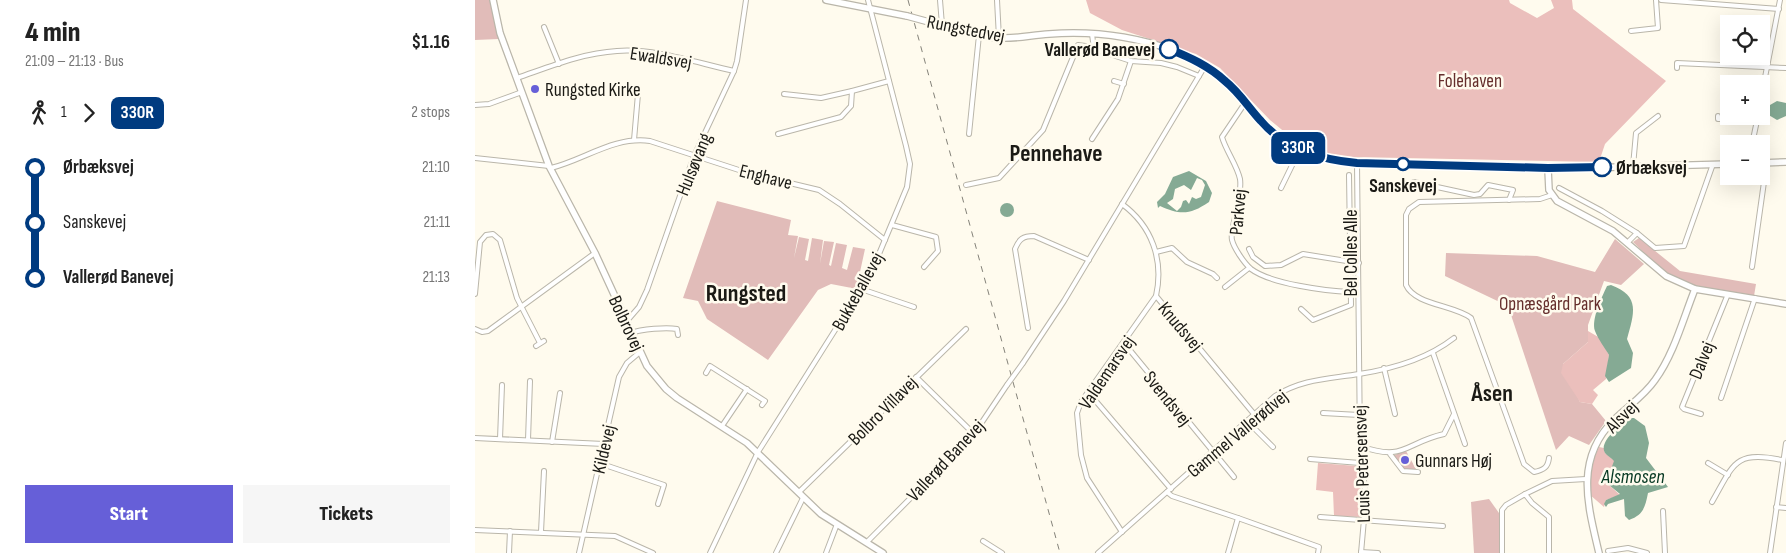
<!DOCTYPE html>
<meta charset="utf-8">
<style>
body{margin:0;font-family:"Sofia Sans Condensed",sans-serif;background:#f6f6f6;color:#222;height:100vh;display:flex;flex-direction:column;font-size:19px;white-space:nowrap}
*{box-sizing:border-box;margin:0}
p{font-size:16px;color:#767676}
.icon{flex:none;width:28px;height:28px;fill:none;stroke:currentColor;stroke-width:2;stroke-linecap:round;stroke-linejoin:round}
.map{position:relative;flex:1;overflow:hidden}
.sheet{display:flex;flex-direction:column;background:#fff;width:475px}
.sheet>*{flex:none}
.badge{padding:0 10px;border-radius:8px;font-size:18px;line-height:32px}
.tools{position:absolute;left:1245px;top:15px;display:grid;gap:10px}
.tools a{display:grid;place-items:center;width:50px;height:50px;border-radius:0px;background:#fff;box-shadow:0 5px 20px #0002;font-size:25px}
.map>.badge{position:absolute;translate:-50% -50%;box-shadow:0 0 0 2px #fff}
.legs{display:flex;align-items:center;gap:8px;height:55px;padding:0 25px;font-size:16px}
.legs p{margin-inline-start:auto}
.summary{display:flex;align-items:center;justify-content:space-between;height:85px;padding:0 25px}
h1{font-size:28px;font-weight:800;line-height:38px}
.cta{display:flex;gap:10px;margin-top:auto;padding:10px 25px}
.cta a{flex:1;height:58px;border-radius:0px;background:#665fd8;color:#fff;font-size:20px;font-weight:800;line-height:58px;text-align:center}
.cta a+a{background:#f6f6f6;color:#222}
ul{padding:0 25px;list-style:none}
li{display:flex;align-items:center;gap:18px;height:55px;font-size:19px}
li i{display:grid;place-items:center;width:8px;height:100%;margin:0 6px;background:currentColor}
li i::after{content:'';width:12px;height:12px;margin:-6px;border:4px solid;border-radius:50%;background:#fff}
li p{margin-inline-start:auto}
li:first-child i{background:linear-gradient(#0000 50%,currentColor 0)}
li:last-child i{background:linear-gradient(currentColor 50%,#0000 0)}
main{display:flex;flex:1;min-height:0}
.map>svg:first-child{display:block}
.green{fill:#e1bcb9}
.forest{fill:#ebbfbc}
.water{fill:#85aa94;fill-rule:evenodd}
.lines{fill:none;stroke-linecap:round;stroke-linejoin:round}
.street-casing{stroke:#bab6aa;stroke-width:6}
.secondary-casing{stroke:#bab6aa;stroke-width:8}
.street{stroke:#fff;stroke-width:4}
.secondary{stroke:#fff;stroke-width:5.5}
.rail{stroke:#848279;stroke-width:1;stroke-dasharray:6 6;stroke-linecap:butt}
.street-bridge-casing{stroke:#bab6aa;stroke-width:6;stroke-linecap:butt}
.secondary-bridge-casing{stroke:#bab6aa;stroke-width:8;stroke-linecap:butt}
.street-bridge{stroke:#fff;stroke-width:4}
.secondary-bridge{stroke:#fff;stroke-width:5.5}
.line-1-casing{stroke:#fff;stroke-width:11}
.line-1{stroke:#003b80;stroke-width:8}
.stop-1-dot{fill:#fff;stroke:#003b80;stroke-width:2.5}
.poi-dot{fill:#665fd8;stroke:#fffbee;stroke-width:2}
.labels{text-anchor:middle;stroke-width:5;stroke-linejoin:round;paint-order:stroke}
.street-label{font-size:19px;fill:#1b1a15;stroke:#fffbee}
.stop-label{font-size:19px;font-weight:bold;fill:#1b1a15;stroke:#fffbee;text-anchor:end}
.park-label{font-size:19px;fill:#652e2c;stroke:#fffbee}
.poi-label{font-size:19px;fill:#1b1a15;stroke:#fffbee;text-anchor:start}
.water-label{font-size:20px;font-style:italic;fill:#063822;stroke:#fffbee}
.district-label{font-size:24px;font-weight:bold;fill:#1b1a15;stroke:#fffbee}
</style>
<main>
<section class="sheet">
<div class="summary"><div><h1>4 min</h1><p>21:09 – 21:13 · Bus</p></div><b>$1.16</b></div>
<div class="legs"><svg class="icon" aria-label="walk" viewBox="0 0 24 24"><circle cx="13" cy="4" r="2"/><path d="M13 8l-2 6 4 7M11 14l-3 7M7 12l3-4h3l4 4"/></svg>1<svg class="icon" aria-label="forward" viewBox="0 0 24 24"><path d="M9 5l7 7-7 7"/></svg><b class="badge" style="background:#003b80;color:#fff">330R</b><p>2 stops</p></div>
<ul>
<li><i style="color:#003b80"></i><b>Ørbæksvej</b><p>21:10</p></li>
<li><i style="color:#003b80"></i><span>Sanskevej</span><p>21:11</p></li>
<li><i style="color:#003b80"></i><b>Vallerød Banevej</b><p>21:13</p></li>
</ul>
<div class="cta"><a>Start</a><a>Tickets</a></div>
</section>
<div class="map">
<svg width="1311" height="553" viewBox="0 0 1311 553">
<rect width="100%" height="100%" fill="#fffbee"/>
<g class="green">
<path d="M0,0H15L24,39L0,40Z"/>
<path d="M242,201L316,220L313,235L323,236L319,258L324,237L334,239L330,260L333,261L337,238L348,240L345,264L349,241L359,242L354,265L356,266L361,243L372,245L367,268L372,270L378,247L390,249L385,272L389,273L382,289L356,284L343,290L293,360L232,319L223,301L208,298Z"/>
<path d="M1164,238L1205,271L1281,284L1279,296C1256,293 1229,291 1207,281C1188,273 1173,256 1158,242Z"/>
<path d="M1140,239L1169,264L1146,285L1129,281L1113,325V342L1088,364L1105,402L1117,404L1131,421L1114,445L1094,436L1081,450L1033,306L970,276L971,253L1062,256L1120,272Z"/>
<path d="M931,451L941,469L928,470L917,456Z"/>
<path d="M1014,499L1024,513V553H999L996,502Z"/>
</g>
<g class="forest">
<path d="M611,0H1034L1035,3L1062,18L1079,8L1076,0H1097L1098,9L1191,81L1130,144L1124,162L879,157L853,153L812,134L795,120L745,68L721,54L647,30L615,13Z"/>
<path d="M1113,331L1125,338L1134,355L1131,379L1118,390L1123,395L1117,404L1105,402L1086,373L1088,364L1113,342Z"/>
<path d="M1124,447L1129,448L1130,453L1140,461L1134,485L1145,495L1131,500L1129,507L1114,494C1113,477 1116,462 1124,447Z"/>
<path d="M843,463L882,466L887,496L886,517L859,516L858,492L841,490Z"/>
</g>
<g class="water">
<path d="M1302,101L1311,103V116L1302,120L1292,114L1295,105Z"/>
<path d="M714,171L731,181L737,193L734,202C715,215 705,215 685,206L683,208L682,202L690,194L698,177ZM722,178L727,180L730,185L726,197L721,199L717,197L714,204L711,200L708,201L706,207L702,211L692,203L698,199L700,189L709,185L716,190Z"/>
<circle cx="532" cy="210" r="7"/>
<path d="M1136,285C1166,296 1159,314 1152,339L1158,353L1156,368L1134,382L1130,376L1134,355C1130,348 1123,339 1120,331C1116,319 1127,297 1132,286Z"/>
<path d="M1154,418H1159L1170,426L1174,443L1171,458L1193,487L1173,493C1170,508 1168,515 1154,520L1150,516L1149,499L1133,504L1131,507L1129,504L1131,500L1145,494L1134,485L1132,480L1139,461C1137,458 1132,456 1130,453C1123,442 1146,424 1154,418Z"/>
</g>
<g class="lines">
<g class="street-casing">
<g id="street">
<path d="M465,0L467,25"/>
<path d="M522,0L524,38"/>
<path d="M1186,0L1304,9"/>
<path d="M69,27L84,64"/>
<path d="M1156,31L1183,28L1181,0"/>
<path d="M617,34L619,49L656,61L686,63L702,67L724,76"/>
<path d="M1202,68V63L1311,68"/>
<path d="M42,78C74,67 107,53 142,51C180,48 222,63 259,71"/>
<path d="M639,81L649,84"/>
<path d="M309,94L346,98L377,91"/>
<path d="M1286,98L1305,0"/>
<path d="M770,103L747,137C751,151 762,165 765,179C768,199 754,229 757,240C759,248 769,263 776,269C796,284 851,291 876,292"/>
<path d="M0,105L14,104L47,92"/>
<path d="M1243,116V119L1282,118"/>
<path d="M303,134L366,117L376,106L377,91L414,81"/>
<path d="M494,134L504,35"/>
<path d="M617,139L643,99L656,61"/>
<path d="M159,140L163,94"/>
<path d="M1277,144L1283,116"/>
<path d="M0,158L74,166"/>
<path d="M882,163L885,446L891,497L886,553"/>
<path d="M1158,166L1161,133L1183,116"/>
<path d="M76,168C109,160 139,136 175,141L273,173L344,190L365,204L410,240"/>
<path d="M1271,176L1289,182L1277,267"/>
<path d="M939,182L999,195L1005,194L1013,185L1038,190L1034,200"/>
<path d="M491,185L524,178L568,130L603,45L618,47"/>
<path d="M806,188L825,149"/>
<path d="M1084,188L1127,211L1162,233L1153,242"/>
<path d="M647,204C677,226 689,260 681,296L779,414"/>
<path d="M417,225L461,237L463,251L449,267"/>
<path d="M1162,233L1180,248L1209,246L1238,164"/>
<path d="M774,249L778,257L790,266L806,265L828,254L884,263"/>
<path d="M681,252L697,248L712,262L738,274L742,278"/>
<path d="M750,287L774,268"/>
<path d="M386,289L439,307"/>
<path d="M0,294L5,242L11,235L18,234L25,240L42,298L65,343"/>
<path d="M826,309L838,320L876,305L874,175"/>
<path d="M151,322L164,307L172,290L219,156L259,71L262,61L271,0"/>
<path d="M553,328L540,249C544,239 548,236 559,236L614,260"/>
<path d="M0,329L7,332L13,331L120,253"/>
<path d="M156,333C166,329 192,327 202,329L203,335"/>
<path d="M649,343L759,477"/>
<path d="M61,346L69,341"/>
<path d="M958,353L990,444"/>
<path d="M548,363L589,301L730,66"/>
<path d="M909,368L920,414"/>
<path d="M231,373L235,366L290,401L287,405"/>
<path d="M441,377L499,434"/>
<path d="M613,392L696,489"/>
<path d="M1246,398L1280,298"/>
<path d="M848,413L884,415"/>
<path d="M1226,414L1209,409L1207,407L1253,294"/>
<path d="M772,421L798,447"/>
<path d="M247,426L272,389"/>
<path d="M0,438L129,444"/>
<path d="M25,439L27,385"/>
<path d="M53,440L55,381"/>
<path d="M77,442L85,393"/>
<path d="M885,446C930,462 929,443 969,434L979,414"/>
<path d="M915,454L928,471L943,472"/>
<path d="M1074,458C1073,467 1069,470 1059,472L1049,464L996,318C979,305 940,305 931,285V215L934,209L944,202L1065,199L1077,195"/>
<path d="M835,459L885,463"/>
<path d="M124,463L189,485L183,504"/>
<path d="M1233,463L1253,475"/>
<path d="M324,492L491,329"/>
<path d="M692,492L697,496L763,518L753,553"/>
<path d="M1050,494L1077,481L1111,479"/>
<path d="M1237,502C1259,464 1259,450 1307,460"/>
<path d="M1301,507L1311,508"/>
<path d="M1188,511L1190,553"/>
<path d="M845,517L968,526"/>
<path d="M763,518L844,547L843,553"/>
<path d="M0,530L140,536L178,553"/>
<path d="M66,532L69,471"/>
<path d="M647,532L612,478L606,455L602,413L606,402L681,296"/>
<path d="M508,541L527,553"/>
<path d="M392,542L499,434L532,385"/>
<path d="M1133,551L1153,548L1172,553"/>
<path d="M886,552L903,553"/>
<path d="M34,553L35,531"/>
<path d="M104,553L144,377L152,363L165,352"/>
<path d="M235,553L283,452L386,289L404,254L432,187L435,164L431,146L393,0"/>
<path d="M301,553L328,498"/>
<path d="M351,553L362,524"/>
<path d="M623,553L800,396C827,379 853,379 884,374C917,369 952,359 979,338"/>
<path d="M1027,553V510L1031,505L1050,494L1057,503L1074,517V553"/>
<path d="M1295,553L1311,443"/>
</g>
</g>
<g class="secondary-casing">
<g id="secondary">
<path d="M18,0L25,33L74,166L120,253L172,366L191,389L202,398L272,443L346,514L408,553"/>
<path d="M351,0L432,16"/>
<path d="M454,22C477,27 501,37 525,38C541,39 557,35 574,34C614,31 658,36 697,50C717,58 736,67 752,82C765,94 775,109 787,122C807,144 835,156 863,161L1073,169L1254,164"/>
<path d="M1286,163L1311,162"/>
<path d="M1073,169L1074,190L1082,201L1138,231L1191,276L1220,289L1311,304"/>
<path d="M1124,553C1113,506 1099,459 1139,420C1152,407 1169,396 1180,380C1199,354 1208,319 1220,289"/>
</g>
</g>
<use href="#street" class="street"/>
<use href="#secondary" class="secondary"/>
<path class="rail" d="M433,0L585,553"/>
<g class="street-bridge-casing">
<path id="street-bridge" d="M532,385L548,363"/>
</g>
<g class="secondary-bridge-casing">
<path id="secondary-bridge" d="M432,16L454,22"/>
</g>
<use href="#street-bridge" class="street-bridge"/>
<use href="#secondary-bridge" class="secondary-bridge"/>
</g>
<g class="lines">
<g class="line-1-casing">
<path id="line-1" d="M694,49C714,57 734,66 750,81C764,92 774,108 786,121C810,149 846,160 882,163L1073,168L1127,167"/>
</g>
<use href="#line-1" class="line-1"/>
</g>
<g class="stop-1-dot">
<circle cx="694" cy="49" r="9"/>
<circle cx="928" cy="164" r="6"/>
<circle cx="1127" cy="167" r="9"/>
</g>
<g class="poi-dot">
<circle cx="60" cy="89" r="5"/>
<circle cx="930" cy="460" r="5"/>
</g>
<g class="labels">
<g class="street-label">
<text transform="translate(491 28) rotate(11)" y="7">Rungstedvej</text>
<text transform="translate(186 57) rotate(9)" y="7">Ewaldsvej</text>
<text transform="translate(218 164) rotate(-68)" y="7">Hulsøvang</text>
<text transform="translate(291 176) rotate(14)" y="7">Enghave</text>
<text transform="translate(762 212) rotate(-85)" y="7">Parkvej</text>
<text transform="translate(875 253) rotate(-90)" y="7">Bel Colles Alle</text>
<text transform="translate(382 291) rotate(-61)" y="7">Bukkeballevej</text>
<text transform="translate(152 323) rotate(65)" y="7">Bolbrovej</text>
<text transform="translate(706 326) rotate(50)" y="7">Knudsvej</text>
<text transform="translate(1226 360) rotate(-68)" y="7">Dalvej</text>
<text transform="translate(631 372) rotate(-56)" y="7">Valdemarsvej</text>
<text transform="translate(693 398) rotate(51)" y="7">Svendsvej</text>
<text transform="translate(407 410) rotate(-45)" y="7">Bolbro Villavej</text>
<text transform="translate(1146 416) rotate(-45)" y="7">Alsvej</text>
<text transform="translate(762 433) rotate(-40)" y="7">Gammel Vallerødvej</text>
<text transform="translate(128 449) rotate(-77)" y="7">Kildevej</text>
<text transform="translate(470 460) rotate(-47)" y="7">Vallerød Banevej</text>
<text transform="translate(886 464) rotate(-92)" y="7">Louis Petersensvej</text>
</g>
<g class="stop-label">
<text x="680" y="56">Vallerød Banevej</text>
<text x="1141" y="174" text-anchor="start">Ørbæksvej</text>
<text x="928" y="192" text-anchor="middle">Sanskevej</text>
</g>
<g class="park-label">
<text x="995" y="87">Folehaven</text>
<text x="1075" y="310">Opnæsgård Park</text>
</g>
<g class="poi-label">
<text x="70" y="96">Rungsted Kirke</text>
<text x="940" y="467">Gunnars Høj</text>
</g>
<g class="water-label">
<text x="1158" y="483">Alsmosen</text>
</g>
<g class="district-label">
<text x="581" y="161">Pennehave</text>
<text x="271" y="301">Rungsted</text>
<text x="1017" y="401">Åsen</text>
</g>
</g>
</svg>
<div class="tools">
<a><svg class="icon" aria-label="locate" viewBox="0 0 24 24"><circle cx="12" cy="12" r="6"/><path d="M12 2v4M12 18v4M2 12h4M18 12h4"/></svg></a>
<a>+</a>
<a>−</a>
</div>
<b class="badge" style="left:823px;top:148px;background:#003b80;color:#fff">330R</b>
</div>
</main>
